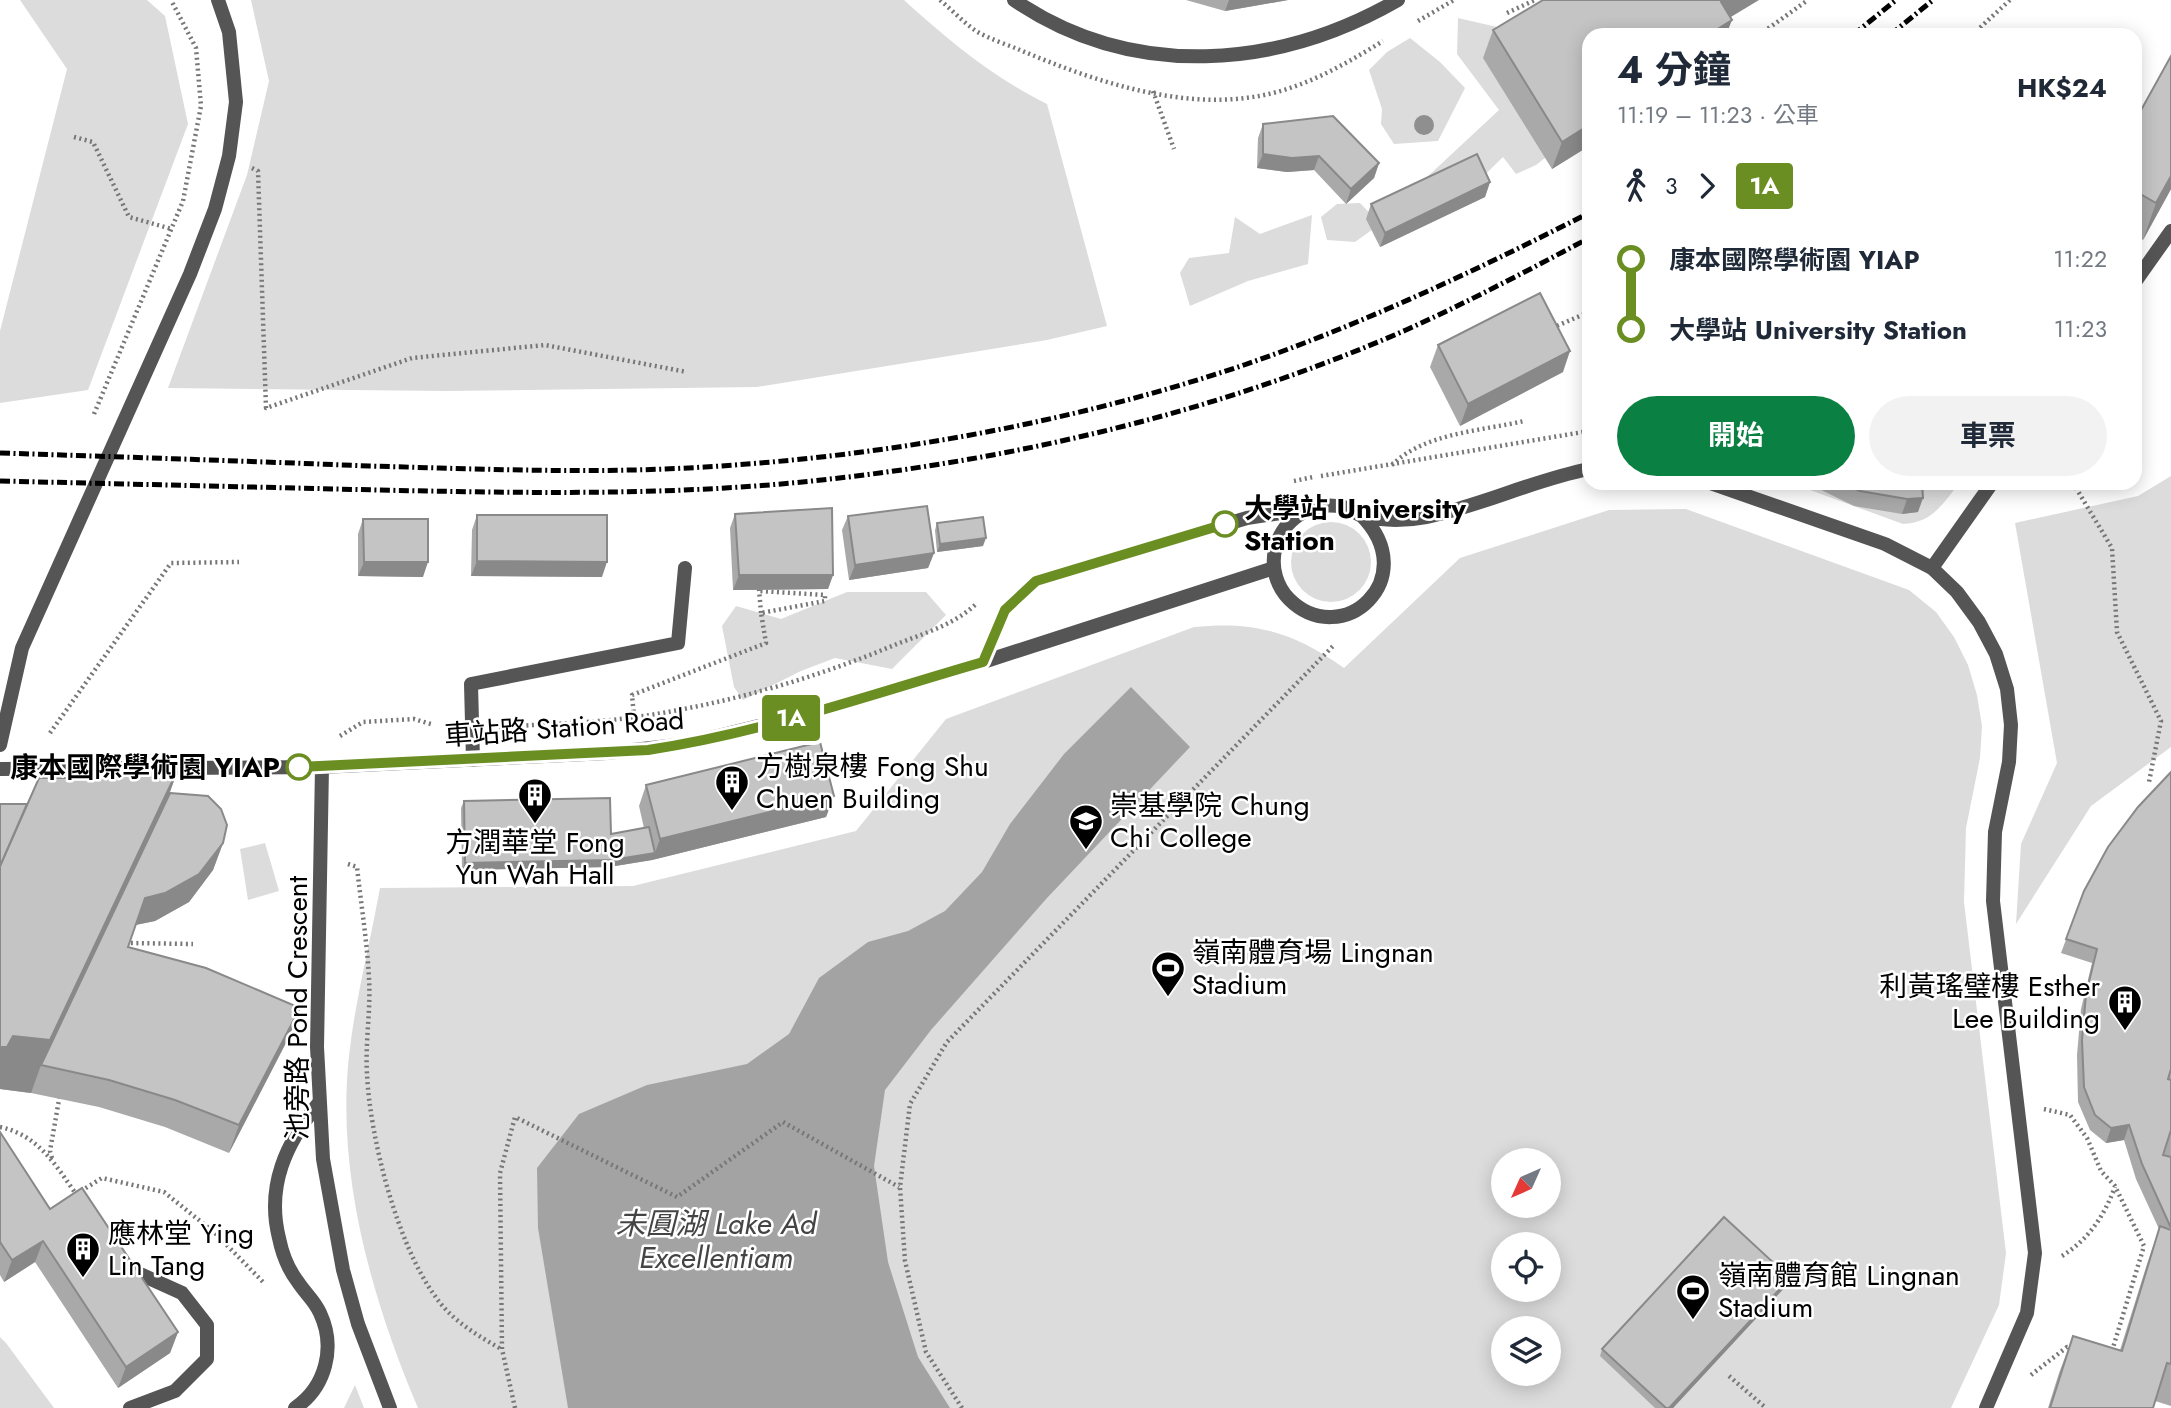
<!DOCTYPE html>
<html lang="zh-TW">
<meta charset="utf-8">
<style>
body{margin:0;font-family:Jost,"Noto Sans TC",sans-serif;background:#f2f2f3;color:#1f2937;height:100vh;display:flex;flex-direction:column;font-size:26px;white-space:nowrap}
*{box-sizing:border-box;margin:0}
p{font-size:23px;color:#747a83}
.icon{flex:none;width:38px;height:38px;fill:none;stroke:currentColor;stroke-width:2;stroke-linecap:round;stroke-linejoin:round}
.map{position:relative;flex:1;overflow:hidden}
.drawer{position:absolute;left:1582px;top:28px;width:560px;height:462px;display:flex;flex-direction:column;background:#fff;border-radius:21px;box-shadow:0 4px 18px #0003}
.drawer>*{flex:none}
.badge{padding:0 14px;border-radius:5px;font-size:24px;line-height:46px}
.needle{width:46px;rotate:225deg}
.fabs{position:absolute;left:1491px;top:1148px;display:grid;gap:14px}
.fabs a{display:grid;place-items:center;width:70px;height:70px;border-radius:50%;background:#fff;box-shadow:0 4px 18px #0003;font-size:35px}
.map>.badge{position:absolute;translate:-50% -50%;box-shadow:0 0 0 4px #fff}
.legs{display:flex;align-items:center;gap:10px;height:77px;padding:0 35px;font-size:23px}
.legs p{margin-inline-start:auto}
.overview{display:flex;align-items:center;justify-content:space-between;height:119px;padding:0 35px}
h1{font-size:38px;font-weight:700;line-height:52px}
.cta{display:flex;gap:14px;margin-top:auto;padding:14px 35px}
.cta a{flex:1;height:80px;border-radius:42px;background:#0b8043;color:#fff;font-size:28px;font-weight:700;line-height:80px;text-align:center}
.cta a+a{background:#f2f2f3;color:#1f2937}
ul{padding:0 35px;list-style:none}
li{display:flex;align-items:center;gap:24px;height:70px;font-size:26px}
li i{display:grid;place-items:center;width:10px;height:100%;margin:0 9px;background:currentColor}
li i::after{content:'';width:18px;height:18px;margin:-9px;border:5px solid;border-radius:50%;background:#fff}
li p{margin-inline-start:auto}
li:first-child i{background:linear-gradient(#0000 50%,currentColor 0)}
li:last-child i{background:linear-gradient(currentColor 50%,#0000 0)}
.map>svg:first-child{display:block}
.green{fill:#dcdcdc;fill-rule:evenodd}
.water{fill:#a3a3a3}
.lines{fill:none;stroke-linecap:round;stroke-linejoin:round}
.path{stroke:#777;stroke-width:4.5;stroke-dasharray:2 3.5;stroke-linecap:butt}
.lane{stroke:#555;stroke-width:14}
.street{stroke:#555;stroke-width:14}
.rail{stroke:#000;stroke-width:5;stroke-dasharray:10 3.5 2 3.5;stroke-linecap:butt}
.tree{fill:#8f8f8f}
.wall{fill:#a9a9a9}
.shaded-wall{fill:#898989}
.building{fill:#c4c4c4;stroke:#898989;stroke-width:2}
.line-1-casing{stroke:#fff;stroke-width:16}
.line-1{stroke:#6b8e23;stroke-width:10}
.stop-1-dot{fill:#fff;stroke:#6b8e23;stroke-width:3.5}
.labels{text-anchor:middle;stroke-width:5;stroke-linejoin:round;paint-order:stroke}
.stop-label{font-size:28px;font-weight:bold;fill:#000;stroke:#fff;text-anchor:start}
.street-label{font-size:28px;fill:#000;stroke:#fff}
.poi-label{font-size:28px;fill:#000;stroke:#fff;text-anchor:start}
.water-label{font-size:30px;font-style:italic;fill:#444;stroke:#fff}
</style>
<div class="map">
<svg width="2171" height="1408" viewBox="0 0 2171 1408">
<rect width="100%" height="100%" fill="#fff"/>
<g class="green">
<path d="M20,0H147L165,16L188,124L88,390L0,403V331L67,69Z"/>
<path d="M251,0H904C948,40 994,78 1047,104L1107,326L1047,340L757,387L446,391L168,388L247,175L269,81Z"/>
<path d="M1458,18L1497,27L1519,23L1583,128L1536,165L1516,174L1503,157L1455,204L1440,207L1426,178L1499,110L1457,54Z"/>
<path d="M1410,38L1440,62L1465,88L1438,141L1394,144L1381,124L1382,109L1369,70L1387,52Z"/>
<path d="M1360,203L1380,224L1355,242L1327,240L1321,217L1337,204Z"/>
<path d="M1312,215L1308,264L1248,281L1190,306L1180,273L1189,258L1229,253L1235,217L1260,234Z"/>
<path d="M2171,476V747L2091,806L2016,924L2021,844L2057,763L2015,523L2138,496Z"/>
<path d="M1791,483H1959C1943,504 1932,523 1903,524Z"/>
<path d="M1686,509L1909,590L1936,612L1954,637L1968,665L1977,695L1982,726L1980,758L1966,828L1964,902L2006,1253L1999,1305L1951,1408H418C372,1300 336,1174 349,1056C355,1000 370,944 380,888L633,886L856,831L946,719L1194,627C1255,621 1293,632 1344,668L1460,558L1609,510ZM1503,1160H1549V1206H1503ZM1503,1244H1549V1290H1503ZM1503,1328H1549V1374H1503Z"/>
<circle cx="1331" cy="562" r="40"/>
<path d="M847,592H926L946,615L892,669L835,658L801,671L743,700L734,687L722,626L736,606L781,619Z"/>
<path d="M265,843L279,891L248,900L240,849Z"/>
<path d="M0,1337L6,1343L54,1408H0Z"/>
<path d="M355,1385L364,1408H344Z"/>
</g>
<path class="water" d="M1131,687L1190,747L1047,898L931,1030L885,1090L874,1166L888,1262L918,1357L950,1408H568L538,1228L537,1168L579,1114L647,1085L747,1064L789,1034L819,978L868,942L908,931L945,911L982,872L1010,824L1064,754Z"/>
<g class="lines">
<g class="path">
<path d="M940,0C952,10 963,22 976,31C989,39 1006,44 1020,50C1096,82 1189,114 1273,93C1313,83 1349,62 1383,41"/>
<path d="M1507,13L1535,0"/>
<path d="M1418,21L1454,0"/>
<path d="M1759,35L1808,0"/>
<path d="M1972,35L2010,0"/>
<path d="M1153,91L1174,149"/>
<path d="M74,137L93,142L129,217L172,229"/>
<path d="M252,168L258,171L266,408L412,358L545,345L687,372"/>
<path d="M1552,328L1589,312"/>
<path d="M94,414L183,201L201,106L196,48L171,0"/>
<path d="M1392,465C1424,433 1481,431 1524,421"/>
<path d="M1321,476L1589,431"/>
<path d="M1294,481L1313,477"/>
<path d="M2073,483L2112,548L2117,632L2161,721L2149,782"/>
<path d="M759,589L761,613"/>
<path d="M634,717L632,695L766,643L761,613L825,601V595L759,591"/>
<path d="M499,727C545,724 592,723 637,717C725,704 810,680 892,646C921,634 953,626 976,604"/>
<path d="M50,733L171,563L239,562"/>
<path d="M340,736L363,722L414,719L434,725"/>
<path d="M348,864L357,867C361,904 367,941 369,978C371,1010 365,1042 367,1074C370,1138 397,1244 435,1296C451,1320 477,1335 501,1349"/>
<path d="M126,945L129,943L193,944"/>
<path d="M2044,1109L2070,1115L2087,1138L2101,1171L2115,1186L2144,1246L2112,1351"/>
<path d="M0,1127C38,1135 55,1164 76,1194L102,1178L164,1192L215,1233L264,1283"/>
<path d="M52,1158L50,1151L60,1094"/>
<path d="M2062,1256C2089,1239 2104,1216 2115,1187"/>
<path d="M2031,1375L2067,1347L2072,1348"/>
<path d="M1729,1376L1766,1408"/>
<path d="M515,1408L502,1349L500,1173L515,1117L677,1197L783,1122L899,1187"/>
<path d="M962,1408L926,1352L905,1261L900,1187L910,1104L947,1042L1334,645"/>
</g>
<g class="lane">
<path d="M2135,282L2171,231"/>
<path d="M1932,568L1992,483"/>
<path d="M983,662L1005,610L1036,581L1247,518L1307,509"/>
<path d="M0,745L22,648L190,274L215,209L229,156L236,102L229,32L218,0"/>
<path d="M473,760L471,684L678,643L685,568"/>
<path d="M125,1264L129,1269L182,1293L207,1325V1359L175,1391L130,1408"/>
</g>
<g class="street">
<path d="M1014,0C1133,81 1278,69 1398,0"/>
<path d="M1710,483L1885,544L1932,568L1957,592L1979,622L1996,654L2007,689L2011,725L2009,762L1995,832L1993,901L2035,1253L2027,1313L1986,1408"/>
<path d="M1361,515C1424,578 1342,652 1289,599C1277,587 1271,568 1275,550C1282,519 1312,500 1343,507C1350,508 1356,514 1362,516C1383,521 1405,521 1426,517C1481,506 1533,480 1589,469"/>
<path d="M322,767L317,1047L323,1159L343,1270L358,1324L390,1408"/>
<path d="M0,769L322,767L607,753L686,744L811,713L983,662L1274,568"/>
<path d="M295,1408C326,1387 336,1347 320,1313C315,1301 305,1293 298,1282C288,1269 282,1253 279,1238C266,1186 286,1143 318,1104"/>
</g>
<g class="rail">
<path d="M1853,35L1896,0"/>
<path d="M1890,35L1933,0"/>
<path d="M0,453C123,457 246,461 369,466C481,469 593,474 705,467C887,456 1071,423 1244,365C1363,324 1477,270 1589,213"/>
<path d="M0,481C126,484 252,487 377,490C522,493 668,496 812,481C1015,460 1219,412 1406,330C1468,302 1529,270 1589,238"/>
</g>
</g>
<circle class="tree" cx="1424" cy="125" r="10"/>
<g class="wall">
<path d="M1186,0H1288L1225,11Z"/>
<path d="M1493,30L1589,35V146L1552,169L1483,58Z"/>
<path d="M2135,121L2171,189L2143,240L2135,236Z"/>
<path d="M1263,124L1379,163L1374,178L1346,204L1314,170L1287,172L1257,168L1258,138Z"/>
<path d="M1490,182L1485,197L1380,247L1366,219L1371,204Z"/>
<path d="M1438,345L1563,372L1460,426L1430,367Z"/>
<path d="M1807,483H1922L1918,512L1902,514L1854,506Z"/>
<path d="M735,514L833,575L828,589L733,590L730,528Z"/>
<path d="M477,515L602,577L471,576L472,530Z"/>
<path d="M848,516L934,553L928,568L849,580L842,530Z"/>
<path d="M363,519L423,577L358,576V534Z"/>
<path d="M937,523L983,546L937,552L935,530Z"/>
<path d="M179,767L169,793L223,843L213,870L189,902L155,921L136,925L128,947L290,1035L229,1153L165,1127L99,1107L31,1093L0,1089V804H27L88,778Z"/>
<path d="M2171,772V1406L2155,1401L2153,1408H2048L2059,1373L2073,1336L2120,1350L2147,1264L2159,1229L2136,1179L2124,1140L2106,1143L2090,1130L2078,1102L2077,1055L2081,1009L2092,963L2061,953L2084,891Z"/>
<path d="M646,785L834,796L826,817L652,860L609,867L462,870L461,808L464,801L611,834L644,828L639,806Z"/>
<path d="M0,1132L50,1209L178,1332L170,1353L118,1388L35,1262L4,1282L0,1275Z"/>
<path d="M1787,1285L1673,1408H1655L1600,1356L1602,1349Z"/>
</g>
<g class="shaded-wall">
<path d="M1229,0H1288L1225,11Z"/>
<path d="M1723,0H1759L1711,29L1721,2Z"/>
<path d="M1732,20L1726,35H1708Z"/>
<path d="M1589,125V146L1552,169L1562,142Z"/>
<path d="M1263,154L1319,156L1314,170L1287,172L1257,168Z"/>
<path d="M1379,163L1374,178L1346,204L1351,189Z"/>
<path d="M2171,176V189L2143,240L2156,203Z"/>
<path d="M1490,182L1485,197L1380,247L1385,233Z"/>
<path d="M1570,351L1563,372L1460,426L1468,404Z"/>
<path d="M1923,498L1918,512L1902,514L1907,499Z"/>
<path d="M986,538L983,546L937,552L940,544Z"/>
<path d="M934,553L928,568L849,580L855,565Z"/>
<path d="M477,561L607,562L602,577L471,576Z"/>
<path d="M364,562H428L423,577L358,576Z"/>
<path d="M739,575H833L828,589L733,590Z"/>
<path d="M179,767L160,820L41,1065L31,1093L0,1089V1047Z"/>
<path d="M834,796L826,817L652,860L609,867L462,870L465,863L655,853L660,839Z"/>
<path d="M223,843L213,870L189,902L155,921L135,925L145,898Z"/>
<path d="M300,1008L290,1035L229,1153L239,1125Z"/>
<path d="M2129,1125L2124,1140L2106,1143L2111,1128Z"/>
<path d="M43,1241L35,1262L4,1282L12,1260Z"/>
<path d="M1790,1278L1787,1285L1673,1408H1669Z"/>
<path d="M178,1332L170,1353L118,1388L126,1367Z"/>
</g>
<g class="building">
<path d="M1543,0H1723L1721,2L1732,20L1708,35H1589V125L1562,142L1493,30Z"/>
<path d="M2171,56V176L2156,203L2135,191V121Z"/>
<path d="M1333,116L1379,163L1351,189L1319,156L1292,158L1263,154V124Z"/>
<path d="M1477,154L1490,182L1385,233L1371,204Z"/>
<path d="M1540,293L1570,351L1468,404L1438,345Z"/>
<path d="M1843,483H1922L1923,498L1907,499L1860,491Z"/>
<path d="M927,506L934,553L855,565L848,516Z"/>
<path d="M832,508L833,575H739L735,514Z"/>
<path d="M477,515H607V562L477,561Z"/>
<path d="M983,517L986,538L940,544L937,523Z"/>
<path d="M363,519H428V562H364Z"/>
<path d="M820,742L834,796L660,839L646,785Z"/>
<path d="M179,767L50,1040L13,1036L7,1047H0V866L39,778H88L94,768Z"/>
<path d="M2171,772V1069L2168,1079L2171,1080V1130L2163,1155L2171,1157V1228L2142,1164L2129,1125L2111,1128L2095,1115L2084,1087L2082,1040L2086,994L2097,949L2066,939L2084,891L2108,847L2138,807Z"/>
<path d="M170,793L208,796L221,809L227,825L223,843L199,874L165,893L145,898L128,947L206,968L300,1008L239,1125L175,1100L109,1080L41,1065Z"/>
<path d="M610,798L611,834L649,827L655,853L612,860L465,863L464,801Z"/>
<path d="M0,804H27L0,866Z"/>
<path d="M0,1132L50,1209L82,1188L178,1332L126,1367L43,1241L12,1260L0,1242Z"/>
<path d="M1724,1217L1790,1278L1669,1408H1666L1602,1349Z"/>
<path d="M2160,1226L2171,1230V1364L2167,1363L2153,1408H2050L2073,1336L2122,1351Z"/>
</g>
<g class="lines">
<g class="line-1-casing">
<path id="line-1" d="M299,767L648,750C762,733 872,694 983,662L1005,610L1036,581L1225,524"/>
</g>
<use href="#line-1" class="line-1"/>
</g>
<defs>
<g id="building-pin" transform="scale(1.75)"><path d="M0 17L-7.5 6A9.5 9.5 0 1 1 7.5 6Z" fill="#000" stroke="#fff"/><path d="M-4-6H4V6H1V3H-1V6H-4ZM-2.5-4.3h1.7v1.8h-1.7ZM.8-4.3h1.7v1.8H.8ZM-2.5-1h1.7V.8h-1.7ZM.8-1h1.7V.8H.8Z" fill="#fff"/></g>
<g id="university-pin" transform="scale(1.75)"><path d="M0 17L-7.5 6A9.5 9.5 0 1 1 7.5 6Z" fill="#000" stroke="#fff"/><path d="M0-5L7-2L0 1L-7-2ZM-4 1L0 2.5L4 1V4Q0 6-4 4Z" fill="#fff"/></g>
<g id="stadium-pin" transform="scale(1.75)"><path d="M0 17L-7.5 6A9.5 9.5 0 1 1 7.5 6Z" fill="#000" stroke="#fff"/><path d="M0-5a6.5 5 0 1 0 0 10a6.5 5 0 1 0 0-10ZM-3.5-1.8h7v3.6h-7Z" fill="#fff"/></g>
</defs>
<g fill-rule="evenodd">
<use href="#building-pin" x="732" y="782"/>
<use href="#building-pin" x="535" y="795"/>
<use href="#university-pin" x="1086" y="821"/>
<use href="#stadium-pin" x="1168" y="968"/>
<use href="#building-pin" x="2125" y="1002"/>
<use href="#building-pin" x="83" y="1249"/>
<use href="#stadium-pin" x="1693" y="1291"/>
</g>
<g class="stop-1-dot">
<circle cx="1225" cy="524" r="12"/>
<circle cx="299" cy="767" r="12"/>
</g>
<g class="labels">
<g class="stop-label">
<text x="1244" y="518">大學站 University<tspan x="1244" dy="32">Station</tspan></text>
<text x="280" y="777" text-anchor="end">康本國際學術園 YIAP</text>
</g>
<g class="street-label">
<text transform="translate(564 727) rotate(-4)" y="10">車站路 Station Road</text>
<text transform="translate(297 1008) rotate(-90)" y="10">池旁路 Pond Crescent</text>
</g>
<g class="poi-label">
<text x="756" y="776">方樹泉樓 Fong Shu<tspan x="756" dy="32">Chuen Building</tspan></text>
<text x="1110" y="815">崇基學院 Chung<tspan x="1110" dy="32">Chi College</tspan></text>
<text x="535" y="852" text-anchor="middle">方潤華堂 Fong<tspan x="535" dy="32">Yun Wah Hall</tspan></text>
<text x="1192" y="962">嶺南體育場 Lingnan<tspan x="1192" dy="32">Stadium</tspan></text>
<text x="2100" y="996" text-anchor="end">利黃瑤璧樓 Esther<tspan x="2100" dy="32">Lee Building</tspan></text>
<text x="108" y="1243">應林堂 Ying<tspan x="108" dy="32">Lin Tang</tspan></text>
<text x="1718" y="1285">嶺南體育館 Lingnan<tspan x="1718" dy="32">Stadium</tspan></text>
</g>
<g class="water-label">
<text x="716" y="1234">未圓湖 Lake Ad<tspan x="716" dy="34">Excellentiam</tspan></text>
</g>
</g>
</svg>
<div class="fabs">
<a><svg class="needle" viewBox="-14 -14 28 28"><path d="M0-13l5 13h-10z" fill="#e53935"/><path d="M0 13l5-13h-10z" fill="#747a83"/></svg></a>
<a><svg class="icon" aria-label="locate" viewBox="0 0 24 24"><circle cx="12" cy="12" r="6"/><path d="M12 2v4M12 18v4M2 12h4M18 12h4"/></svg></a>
<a><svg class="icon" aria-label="layers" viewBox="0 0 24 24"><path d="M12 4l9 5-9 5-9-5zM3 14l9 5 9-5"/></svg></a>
</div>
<b class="badge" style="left:791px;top:718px;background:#6b8e23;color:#fff">1A</b>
<section class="drawer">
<div class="overview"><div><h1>4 分鐘</h1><p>11:19 – 11:23 · 公車</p></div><b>HK$24</b></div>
<div class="legs"><svg class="icon" aria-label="walk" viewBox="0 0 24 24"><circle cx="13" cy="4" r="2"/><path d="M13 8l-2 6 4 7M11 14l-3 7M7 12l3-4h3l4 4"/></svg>3<svg class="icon" aria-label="forward" viewBox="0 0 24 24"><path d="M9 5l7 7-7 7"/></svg><b class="badge" style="background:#6b8e23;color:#fff">1A</b></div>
<ul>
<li><i style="color:#6b8e23"></i><b>康本國際學術園 YIAP</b><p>11:22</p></li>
<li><i style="color:#6b8e23"></i><b>大學站 University Station</b><p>11:23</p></li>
</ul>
<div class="cta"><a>開始</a><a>車票</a></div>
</section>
</div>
